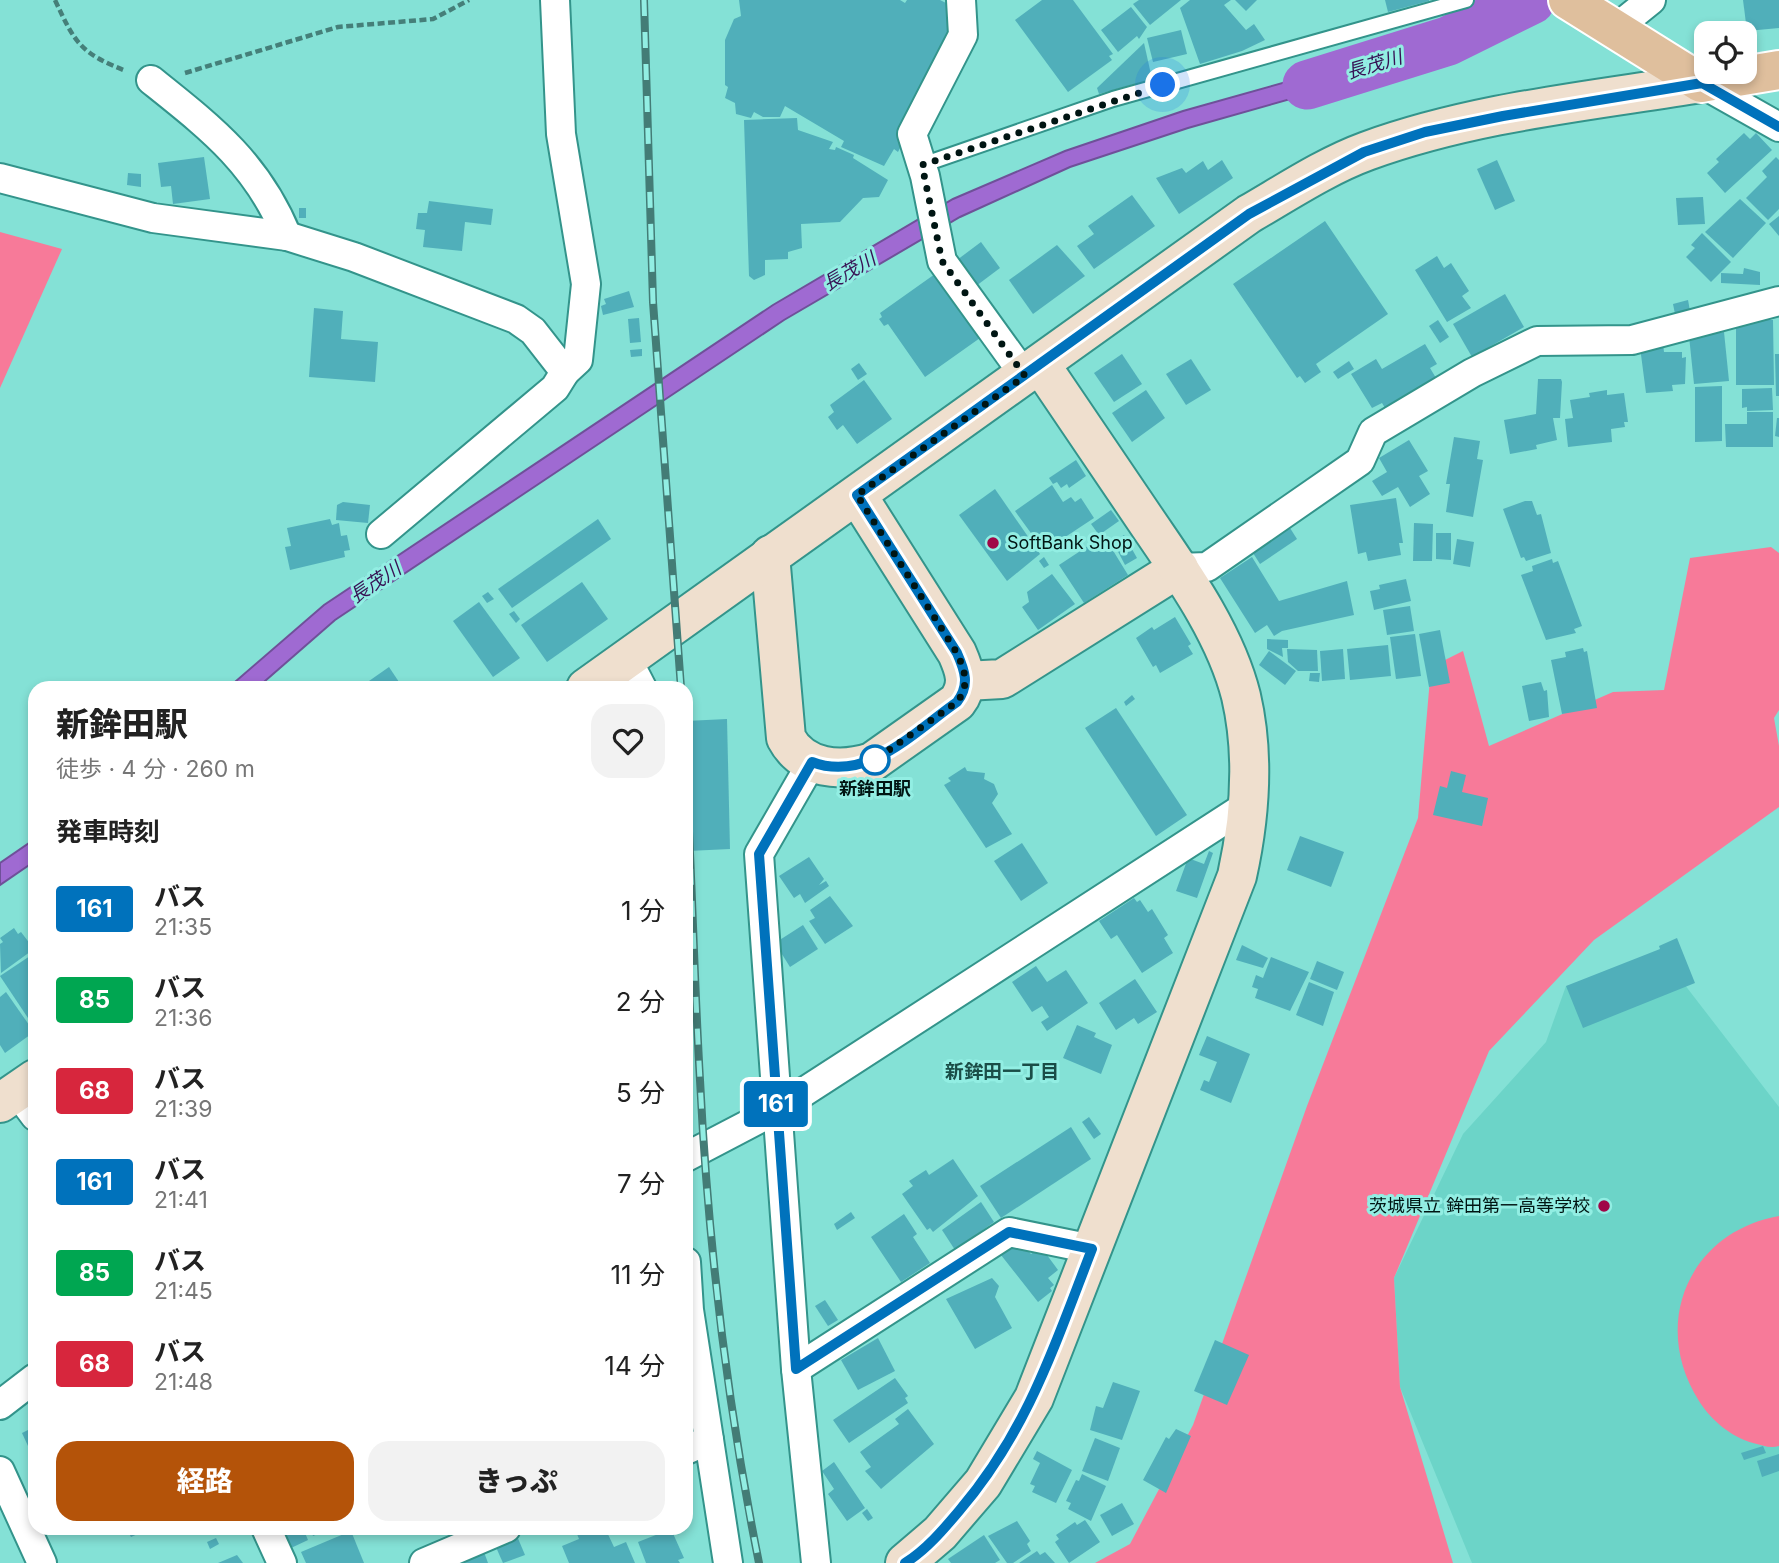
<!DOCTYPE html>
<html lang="ja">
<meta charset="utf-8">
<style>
body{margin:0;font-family:Inter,"Noto Sans JP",sans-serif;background:#f2f2f2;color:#222;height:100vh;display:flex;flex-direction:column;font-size:26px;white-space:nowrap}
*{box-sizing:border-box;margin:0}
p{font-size:23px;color:#767676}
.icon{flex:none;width:38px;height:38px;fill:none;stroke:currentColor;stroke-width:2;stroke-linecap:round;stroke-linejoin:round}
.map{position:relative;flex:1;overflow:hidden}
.panel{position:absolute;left:28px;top:681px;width:665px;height:854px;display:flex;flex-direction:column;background:#fff;border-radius:21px;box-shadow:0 4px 10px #0003}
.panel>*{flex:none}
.badge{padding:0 14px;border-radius:5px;font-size:24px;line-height:46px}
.tools{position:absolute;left:1694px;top:21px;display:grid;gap:14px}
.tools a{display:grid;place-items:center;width:63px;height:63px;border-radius:14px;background:#fff;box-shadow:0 4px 10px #0003;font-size:35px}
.you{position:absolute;width:35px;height:35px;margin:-18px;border:5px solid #fff;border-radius:50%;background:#1a73e8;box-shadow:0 0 0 10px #1a73e833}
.map>.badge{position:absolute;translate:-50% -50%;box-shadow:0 0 0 4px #fff}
h2{padding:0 28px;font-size:26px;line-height:63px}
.round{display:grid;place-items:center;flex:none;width:74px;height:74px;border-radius:21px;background:#f2f2f2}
.summary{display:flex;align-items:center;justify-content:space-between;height:119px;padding:0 28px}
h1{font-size:33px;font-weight:800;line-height:52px}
.button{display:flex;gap:14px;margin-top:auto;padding:14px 28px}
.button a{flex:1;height:80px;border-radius:21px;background:#b45309;color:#fff;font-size:28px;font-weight:800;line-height:80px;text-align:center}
.button a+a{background:#f2f2f2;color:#222}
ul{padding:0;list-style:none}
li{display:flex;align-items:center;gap:21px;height:91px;padding:0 28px}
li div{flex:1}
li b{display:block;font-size:26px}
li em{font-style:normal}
li .badge{min-width:77px;font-weight:700;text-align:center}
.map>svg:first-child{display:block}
.built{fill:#6cd4c8}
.green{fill:#f77a99}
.water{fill:#9f6ad2;stroke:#6f5099;stroke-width:2}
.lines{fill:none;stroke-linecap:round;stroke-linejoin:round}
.river{stroke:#9f6ad2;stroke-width:49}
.building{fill:#50afba}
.lane-casing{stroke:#33948b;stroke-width:18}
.street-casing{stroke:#33948b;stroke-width:32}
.secondary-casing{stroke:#33948b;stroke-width:42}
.primary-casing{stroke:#fff;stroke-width:42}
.path{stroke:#457f79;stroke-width:4.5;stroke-dasharray:7 3.5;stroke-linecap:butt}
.lane{stroke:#fff;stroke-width:14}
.street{stroke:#fff;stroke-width:28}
.secondary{stroke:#efdfce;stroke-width:38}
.primary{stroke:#dfbf9d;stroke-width:38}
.rail-casing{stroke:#437c76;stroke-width:8}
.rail{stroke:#92eee3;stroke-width:5;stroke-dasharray:16;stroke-linecap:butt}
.line-casing{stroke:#fff;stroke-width:16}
.line{stroke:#0072bc;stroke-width:10}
.walk{stroke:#001513;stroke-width:7;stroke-dasharray:0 12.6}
.poi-dot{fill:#a00647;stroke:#92eee3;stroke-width:2.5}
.stop-dot{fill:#fff;stroke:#0072bc;stroke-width:3.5}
.labels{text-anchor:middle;stroke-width:6;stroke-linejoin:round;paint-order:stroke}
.poi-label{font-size:18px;fill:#001513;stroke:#92eee3;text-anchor:start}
.stop-label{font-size:18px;font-weight:bold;fill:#001513;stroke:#92eee3}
.water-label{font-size:19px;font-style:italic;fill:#371254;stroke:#92eee3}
.neighbourhood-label{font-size:19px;font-weight:bold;fill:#1a4d47;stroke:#92eee3}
</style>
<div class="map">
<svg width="1779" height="1563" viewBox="0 0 1779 1563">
<rect width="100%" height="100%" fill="#84e1d6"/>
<path class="built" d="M1671,967L1779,1107V1563H1472L1400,1387L1394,1278L1463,1134L1546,1042L1566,986Z"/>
<g class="green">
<path d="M0,232L62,249L0,388Z"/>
<path d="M1771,547L1779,553V710L1774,718L1779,746V807L1594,940L1489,1051L1394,1278L1400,1387L1453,1563H1095L1130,1544L1193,1425L1307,1106L1418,818L1431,667L1463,651L1489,746L1613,692L1664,690L1690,558Z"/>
<path d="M1779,1216V1446C1770,1449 1762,1445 1753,1443C1731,1437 1711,1420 1699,1401C1650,1324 1689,1232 1779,1216Z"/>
</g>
<g class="water">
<path d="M1368,59L1372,76L1188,128L1070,167L960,217L784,320L335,620L257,688H228L324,605L773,305L953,199L1065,151L1183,111Z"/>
<path d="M35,839V861L0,885V863Z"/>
</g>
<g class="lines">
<path class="river" d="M1307,85L1448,41L1531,0"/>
</g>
<g class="building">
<path d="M739,0H900L905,3L907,0H940L946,3L954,30L909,130L898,152L894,149L884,166L841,147L844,141L785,106L780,117H763L754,112L751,118L736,114L735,103L725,98L728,87L725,85V40L734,19L741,16Z"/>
<path d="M1042,0H1073L1113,54L1109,56L1112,60L1068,92L1015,20Z"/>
<path d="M1139,0H1181L1150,25L1133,4Z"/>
<path d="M1190,0H1231L1224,5L1246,30L1254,24L1265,40L1242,51L1200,64L1180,8Z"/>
<path d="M1235,0H1257L1246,11Z"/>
<path d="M1385,0H1429V1L1388,12Z"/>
<path d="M1743,0H1779V28L1747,31Z"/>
<path d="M1131,7L1147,27L1139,39L1137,36L1118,52L1101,30Z"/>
<path d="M1181,30L1187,54L1153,62L1147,38Z"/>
<path d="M1144,43L1152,79L1099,94L1097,88Z"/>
<path d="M797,118L798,130L833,142L829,149L835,150L836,147L854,155L853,158L888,180L879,197L863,198L840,222L801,224L802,248L788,252V259L765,260V275L754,280L749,276L744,120Z"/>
<path d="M1744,133L1750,139L1756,133L1772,150L1725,193L1707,173L1719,162L1716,159Z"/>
<path d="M204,157L210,199L173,204L171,186L161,187L158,163Z"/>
<path d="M1776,157L1779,160V209L1768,220L1746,198L1767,177L1762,171Z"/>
<path d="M1222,160L1233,178L1179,214L1156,178L1182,168L1186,173L1203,161L1208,170Z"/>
<path d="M1497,160L1515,201L1495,210L1477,169Z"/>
<path d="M128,173L141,174V187L127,185Z"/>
<path d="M1132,195L1155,226L1094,269L1077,246L1094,234L1088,226Z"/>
<path d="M1703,197L1705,224L1678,225L1676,198Z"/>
<path d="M1740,199L1766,223L1733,258L1705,232Z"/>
<path d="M429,201L493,209L491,225L465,222L462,251L423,247L425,230L416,229L418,213H427Z"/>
<rect x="299" y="208" width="7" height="10"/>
<path d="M1779,216V236L1769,224Z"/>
<path d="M1325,221L1388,314L1316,364L1321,372L1305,383L1300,376L1297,378L1233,284Z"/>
<path d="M1702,233L1731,262L1711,282L1686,257L1695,248L1691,245Z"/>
<path d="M981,242L1000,268L976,286L957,260Z"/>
<path d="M1057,245L1085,276L1033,314L1009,280Z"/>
<path d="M1437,256L1444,268L1451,263L1469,291L1462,296L1471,308L1447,322L1415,270Z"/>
<path d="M1744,268L1760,272V285L1721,283V273L1743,274Z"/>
<path d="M935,274L980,338L925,377L888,324L884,326L879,319L882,317L880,313Z"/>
<path d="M629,291L634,307L603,315L601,306L606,304L604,299Z"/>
<path d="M1505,294L1524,327L1472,357L1453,324Z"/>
<path d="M1688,300L1690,311L1675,314L1673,304Z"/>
<path d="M314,308L343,311L341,339L378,342L375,382L309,377Z"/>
<path d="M639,318L641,342L630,343L628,319Z"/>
<path d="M1438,320L1449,337L1440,343L1429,326Z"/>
<path d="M1751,320H1773L1774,385H1736V327H1744V323Z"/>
<path d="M1724,332L1729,381L1694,384L1689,336Z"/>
<path d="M1425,344L1437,364L1430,368L1436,378L1385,408L1382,403L1372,408L1351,374L1376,359L1382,369Z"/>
<path d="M1663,344L1664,352H1682V358L1686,357L1685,384L1672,385L1673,391L1646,393L1640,347Z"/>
<path d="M642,349V356L631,357L630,350Z"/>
<path d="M1122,354L1142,384L1114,402L1094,373Z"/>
<path d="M1775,354H1779V396H1776Z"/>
<path d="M1191,359L1211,390L1186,405L1166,374Z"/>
<path d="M1349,361L1354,369L1338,379L1333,372Z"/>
<path d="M859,363L867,374L858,380L851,369Z"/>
<path d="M1538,379H1561L1562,382L1560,418H1553L1557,440L1536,445L1537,449L1510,454L1504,420L1536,414Z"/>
<path d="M864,380L892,419L857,444L843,425L837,430L828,417L834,412L830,405Z"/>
<path d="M1722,386V441L1695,442V387Z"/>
<path d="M1772,388L1773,410L1747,411V407L1742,408V389Z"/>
<path d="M1146,390L1165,418L1132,442L1112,413Z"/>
<path d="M1607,390V395L1624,393L1628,422H1624L1625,427L1611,429L1612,442L1568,447L1565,419L1573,418L1570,400L1590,397L1589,393Z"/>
<path d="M1747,412H1773V447H1726L1725,424H1747Z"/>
<path d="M1777,418H1779V437L1775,436Z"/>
<path d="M1454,437L1480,441L1477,459L1483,460L1473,517L1446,512L1450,484H1446Z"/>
<path d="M1409,440L1428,471L1419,476L1430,494L1410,507L1398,487L1382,496L1372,481L1387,472L1379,458Z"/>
<path d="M1076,460L1086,476L1069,488L1067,484L1061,488L1057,482L1053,484L1049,478Z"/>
<path d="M1052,485L1063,502L1071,497L1075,502L1081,498L1094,518L1044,551L1015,511Z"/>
<path d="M995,489L1040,554L1007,581L959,515Z"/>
<path d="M1396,498L1403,543H1399L1401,555L1368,561L1366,552L1358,554L1350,505Z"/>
<path d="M1525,501H1532L1537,515L1541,514L1551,553L1526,561L1524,557L1521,558L1503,509Z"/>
<path d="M343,502L370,505L368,523L336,520L337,505Z"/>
<path d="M1111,510L1119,521L1099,535L1091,524Z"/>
<path d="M330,519L332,525L339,523L341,536L347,535L350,550L344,551L345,557L290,570L285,547L291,546L287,528Z"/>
<path d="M598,519L611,539L512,608L498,589Z"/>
<path d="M1414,523L1433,524L1432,561H1413Z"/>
<path d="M1290,528L1297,539L1260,564L1253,553Z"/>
<path d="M1436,533H1451V560L1436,559Z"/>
<path d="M1124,535L1137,558L1125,565L1113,542Z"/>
<path d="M1457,539L1474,542L1470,567L1453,564Z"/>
<path d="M1094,542L1099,550L1109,544L1128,575L1084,603L1059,565Z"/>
<path d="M1044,557L1049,565L1044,568L1039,561Z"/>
<path d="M1252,557L1279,601L1347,581L1354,615L1282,631L1274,636L1267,625L1255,633L1220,578Z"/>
<path d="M1552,559L1553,563L1558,561L1582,626L1574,629L1576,633L1546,640L1521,575L1533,571L1532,566Z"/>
<path d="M1052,574L1075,604L1038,630L1022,607L1029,602L1027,592Z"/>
<path d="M1406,579L1411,601L1374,610L1370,591L1380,589L1379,585Z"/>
<path d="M582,582L608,619L547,662L521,625Z"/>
<path d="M488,592L494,599L487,603L482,596Z"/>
<path d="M479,602L520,658L493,677L453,621Z"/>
<path d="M1410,606L1414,631L1387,635L1383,610Z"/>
<path d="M514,611L520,619L516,623L509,614Z"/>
<path d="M1175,617L1191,644L1188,646L1193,654L1160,673L1156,665L1153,667L1136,638L1152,627L1154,630Z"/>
<path d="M1440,630L1450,683L1429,687L1419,634Z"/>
<path d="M1415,634L1421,676L1396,679L1390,637Z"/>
<path d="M1267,639L1288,640V648H1282L1283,657L1267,649Z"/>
<path d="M1388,645L1391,676L1350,680L1347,649Z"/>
<path d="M1583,648L1584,652L1587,651L1597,708L1562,714L1551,660L1566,657L1565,652Z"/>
<path d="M1287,649L1317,650L1318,671H1298L1288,662Z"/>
<path d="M1343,649L1345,679L1322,681L1320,651Z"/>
<path d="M1269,651L1296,671L1285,685L1259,665Z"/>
<path d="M389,667L403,688H359Z"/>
<path d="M1310,673H1320L1319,682L1309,681Z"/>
<path d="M1541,682L1544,691L1547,690L1549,717L1529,721L1522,686Z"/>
<path d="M1132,695L1135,699L1126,706L1124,702Z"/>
<path d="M1116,708L1187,815L1156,836L1085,728Z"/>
<path d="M727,719L730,849L688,851L686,721Z"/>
<path d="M965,767L967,771L985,773L984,779L994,784L998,794L992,803L1012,834L986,848L944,785L951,781L948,778Z"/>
<path d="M1451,771L1466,775L1462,792L1488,798L1482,826L1433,815L1440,786L1447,788Z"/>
<path d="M1300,836L1344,852L1331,887L1287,870Z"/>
<path d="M1022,843L1048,883L1021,901L994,861Z"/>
<path d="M1209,851L1213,853L1197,898L1176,891L1188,858L1204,864Z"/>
<path d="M809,857L824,879L819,885L826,881L829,886L805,903L800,894L794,898L779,876Z"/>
<path d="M830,896L853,926L825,944L809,921L815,918L810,910Z"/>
<path d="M1134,898L1137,902L1140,900L1148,912L1152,909L1168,935L1164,938L1173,953L1142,973L1117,935L1111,939L1099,921Z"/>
<path d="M35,917V932L28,922Z"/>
<path d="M803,925L818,949L790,967L775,943Z"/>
<path d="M14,928L18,934L21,932L34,949L1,973L0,944L3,942L0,938Z"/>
<path d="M1677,938L1695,983L1583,1028L1566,986L1660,949L1659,946Z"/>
<path d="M1242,945L1268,958L1263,968L1236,960Z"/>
<path d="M30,956L35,963V1013L28,1018L0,976Z"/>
<path d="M1271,957L1309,972L1290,1011L1255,998L1258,989L1252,987L1256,975L1263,978Z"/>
<path d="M1317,961L1344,972L1337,990L1310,979Z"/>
<path d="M1036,966L1047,982L1066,970L1088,1003L1047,1031L1041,1022L1049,1017L1042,1006L1032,1012L1012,982Z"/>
<path d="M1135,979L1157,1012L1138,1024L1134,1018L1116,1030L1099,1003Z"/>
<path d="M1309,982L1334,992L1323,1026L1296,1015Z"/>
<path d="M6,992L34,1032L5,1053L0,1045V997Z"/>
<path d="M1077,1025L1096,1033L1094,1037L1112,1045L1101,1074L1063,1058Z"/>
<path d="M1207,1036L1250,1054L1231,1103L1200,1090L1204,1080L1209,1082L1217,1062L1199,1055Z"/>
<path d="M1089,1117L1101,1134L1094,1139L1082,1122Z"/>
<path d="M1071,1127L1091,1159L1001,1218L980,1186Z"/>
<path d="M953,1159L978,1196L933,1232L930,1228L927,1230L902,1194L913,1186L909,1181L926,1170L929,1175Z"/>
<path d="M981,1202L994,1222L955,1250L942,1230Z"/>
<path d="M851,1212L855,1218L837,1230L834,1224Z"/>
<path d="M904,1214L917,1234L913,1237L930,1263L901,1282L871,1237Z"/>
<path d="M1015,1244L1020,1250L1025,1247L1031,1254L1038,1249L1041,1253L1044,1251L1058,1270L1048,1278L1054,1285L1050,1288L1052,1291L1038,1302L1001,1255Z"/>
<path d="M992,1278L999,1286L995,1297L1012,1328L975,1349L946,1299Z"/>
<path d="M825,1300L838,1320L828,1326L815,1306Z"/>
<path d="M878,1338L895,1371L858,1390L841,1360Z"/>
<path d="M1215,1340L1249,1355L1227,1405L1194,1391Z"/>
<path d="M895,1378L908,1396L905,1398L908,1403L849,1443L833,1420Z"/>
<path d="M1113,1382L1140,1391L1122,1440L1090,1430L1096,1406L1103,1408Z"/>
<path d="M908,1409L934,1444L881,1489L865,1471L871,1467L860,1452L899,1424L895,1419Z"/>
<path d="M30,1429L35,1443L28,1446L22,1433Z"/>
<path d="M1176,1429L1191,1436L1166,1493L1143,1480L1166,1437L1169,1439Z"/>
<path d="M1095,1438L1120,1448L1108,1481L1082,1471Z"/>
<path d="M1763,1446L1766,1453L1744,1460L1741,1453Z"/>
<path d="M1037,1451L1072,1470L1056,1503L1032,1492L1035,1486L1030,1484L1040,1463L1033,1459Z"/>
<path d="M1779,1454V1471L1762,1477L1757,1461Z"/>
<path d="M834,1462L865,1508L847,1521L828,1494L834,1489L822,1471Z"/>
<path d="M1082,1474L1106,1486L1091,1521L1068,1509L1071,1503L1066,1501L1076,1480L1079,1481Z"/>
<path d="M1122,1503L1134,1524L1112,1536L1100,1515Z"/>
<path d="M867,1509L873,1518L868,1521L862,1513Z"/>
<path d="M1085,1520L1100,1542L1069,1563L1055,1542L1059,1539L1056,1535L1075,1522L1077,1525Z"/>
<path d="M1017,1521L1030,1541L1027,1544L1031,1551L1013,1563H1007L988,1536Z"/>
<path d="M126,1528H151L131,1537Z"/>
<path d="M281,1528H303L308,1540L291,1548Z"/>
<path d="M310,1528H332L313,1536Z"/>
<path d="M605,1528L614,1547L626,1542L635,1563H569L562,1546L579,1539L577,1534Z"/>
<path d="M631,1528H650L634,1535Z"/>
<path d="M671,1529L684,1558L678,1560L680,1563H646L638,1542Z"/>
<path d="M351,1531L364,1563H306L301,1552Z"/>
<path d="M984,1535L1000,1560L995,1563H951L948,1559Z"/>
<path d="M517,1536L525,1555L503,1563L495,1545Z"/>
<path d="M216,1538L219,1544L210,1549L207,1542Z"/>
<path d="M1037,1551L1040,1555L1045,1552L1055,1563H1019Z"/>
<path d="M484,1552L488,1563H459Z"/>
<path d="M237,1555L243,1563H218Z"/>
</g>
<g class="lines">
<g class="lane-casing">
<path id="lane" d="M922,165L1113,99L1466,0"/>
</g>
<g class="street-casing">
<g id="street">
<path d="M555,0L561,134L586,284L578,360L565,372"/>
<path d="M961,0L963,35L912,134L925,176L942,261L1025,376"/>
<path d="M1615,29L1651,0"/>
<path d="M151,80C211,128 257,163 287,236"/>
<path d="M1701,83L1779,127"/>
<path d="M0,178L153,218L287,236L354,257L516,319L533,331L565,372L555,388L381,534"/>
<path d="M1179,568L1207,567L1360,461L1373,432L1472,373L1537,341L1632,340L1779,301"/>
<path d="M627,659L642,688"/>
<path d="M812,762L759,854L796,1369L816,1563"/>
<path d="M17,1092L35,1116"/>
<path d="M686,1157L776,1110L1249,804"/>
<path d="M686,1262L689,1310L728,1563"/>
<path d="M796,1369L1009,1232L1092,1249"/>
<path d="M0,1405L35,1378"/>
<path d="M686,1450L709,1440"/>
<path d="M0,1471L42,1563"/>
<path d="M266,1528L282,1563"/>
<path d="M424,1563L506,1528"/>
</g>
</g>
<g class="secondary-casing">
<g id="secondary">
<path d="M770,555L786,738C803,770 841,772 872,762L957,702C970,685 965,671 957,653L857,495"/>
<path d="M966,681L1002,679L1179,568"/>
<path d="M586,688L1249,214C1287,192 1326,166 1367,151C1474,112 1590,101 1701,83"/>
<path d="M0,1103L35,1079"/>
<path d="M905,1563L940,1533L983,1483L1034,1398L1237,876C1250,817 1255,756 1241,696C1225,632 1181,572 1145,519C1110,467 1075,416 1040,364"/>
</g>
</g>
<g class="primary-casing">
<path id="primary" d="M1568,0L1701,83L1779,70"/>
</g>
<g class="path">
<path d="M55,0C75,43 80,53 126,71"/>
<path d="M185,73L338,27L433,19L469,0"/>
</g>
<use href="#lane" class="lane"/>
<use href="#street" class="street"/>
<use href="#secondary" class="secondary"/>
<use href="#primary" class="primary"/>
<g class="rail-casing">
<g id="rail">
<path d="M644,0L653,302L681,688"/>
<path d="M686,773C692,875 694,977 700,1080C708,1242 727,1404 759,1563"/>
</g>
</g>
<use href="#rail" class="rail"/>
</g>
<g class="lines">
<g class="line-casing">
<path id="line" d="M905,1563C926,1550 943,1530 959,1511C1028,1430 1054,1347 1092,1249L1009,1232L796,1369L759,854L812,762C867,783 914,732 957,702C970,685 965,671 957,653L857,495L1249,214L1364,152L1425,132L1503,116L1702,83L1779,127"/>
</g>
<use href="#line" class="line"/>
<path class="walk" d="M875,760L872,762L957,702C970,685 965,671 957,653L857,495L1025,376L942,261L922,165L1163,85"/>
</g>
<g class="poi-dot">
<circle cx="993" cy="543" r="7"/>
<circle cx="1604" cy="1206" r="7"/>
</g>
<circle class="stop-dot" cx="875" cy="760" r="14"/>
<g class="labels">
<g class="poi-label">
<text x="1007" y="549">SoftBank Shop</text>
<text x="1590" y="1212" text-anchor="end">茨城県立 鉾田第一高等学校</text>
</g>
<g class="stop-label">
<text x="875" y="795">新鉾田駅</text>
</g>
<g class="water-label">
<text transform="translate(1374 64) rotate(-17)" y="7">長茂川</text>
<text transform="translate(849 271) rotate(-30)" y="7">長茂川</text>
<text transform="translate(375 582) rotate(-34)" y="7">長茂川</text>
</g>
<g class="neighbourhood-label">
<text x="1002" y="1078">新鉾田一丁目</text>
</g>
</g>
</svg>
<div class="tools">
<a><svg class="icon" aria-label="locate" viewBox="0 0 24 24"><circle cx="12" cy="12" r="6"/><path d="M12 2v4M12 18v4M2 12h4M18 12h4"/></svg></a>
</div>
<div class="you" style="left:1163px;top:85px"></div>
<b class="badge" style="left:776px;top:1104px;background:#0072bc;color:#fff">161</b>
<section class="panel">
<div class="summary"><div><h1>新鉾田駅</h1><p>徒歩 · 4 分 · 260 m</p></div><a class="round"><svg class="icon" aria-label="heart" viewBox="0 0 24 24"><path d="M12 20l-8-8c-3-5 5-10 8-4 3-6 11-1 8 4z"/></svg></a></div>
<h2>発車時刻</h2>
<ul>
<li><span class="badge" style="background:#0072bc;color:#fff">161</span><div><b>バス</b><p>21:35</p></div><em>1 分</em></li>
<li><span class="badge" style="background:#00a651;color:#fff">85</span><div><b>バス</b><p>21:36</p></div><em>2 分</em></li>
<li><span class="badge" style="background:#d7263d;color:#fff">68</span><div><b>バス</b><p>21:39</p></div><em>5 分</em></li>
<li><span class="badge" style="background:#0072bc;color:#fff">161</span><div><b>バス</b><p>21:41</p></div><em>7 分</em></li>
<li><span class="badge" style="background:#00a651;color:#fff">85</span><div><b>バス</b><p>21:45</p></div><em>11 分</em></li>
<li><span class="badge" style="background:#d7263d;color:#fff">68</span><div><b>バス</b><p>21:48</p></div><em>14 分</em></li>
</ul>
<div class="button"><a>経路</a><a>きっぷ</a></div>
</section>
</div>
